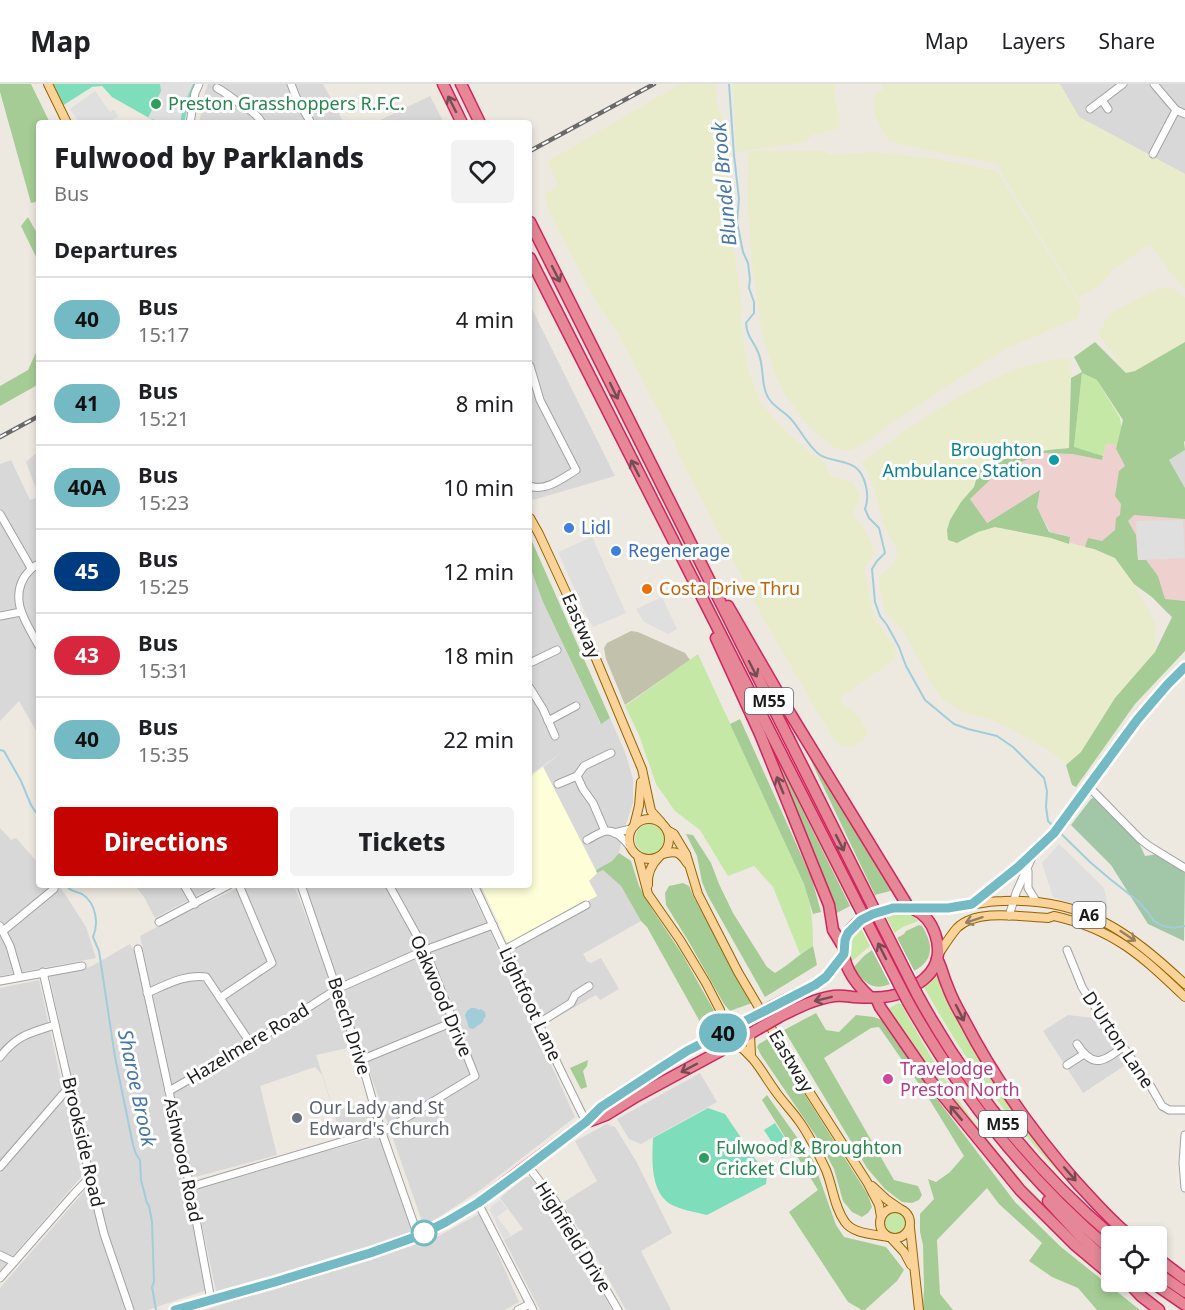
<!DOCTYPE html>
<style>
body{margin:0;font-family:"Noto Sans",sans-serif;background:#f2f2f2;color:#202124;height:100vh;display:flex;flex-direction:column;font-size:22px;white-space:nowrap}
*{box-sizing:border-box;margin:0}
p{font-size:20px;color:#757577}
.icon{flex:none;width:33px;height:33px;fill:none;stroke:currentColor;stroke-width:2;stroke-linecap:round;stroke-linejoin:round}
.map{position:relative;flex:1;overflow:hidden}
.sheet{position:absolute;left:36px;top:36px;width:496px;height:768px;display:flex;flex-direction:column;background:#fff;border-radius:6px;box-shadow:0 3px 9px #0003}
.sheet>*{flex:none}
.badge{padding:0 12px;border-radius:20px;font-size:21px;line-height:39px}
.fabs{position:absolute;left:1101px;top:1142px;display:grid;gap:12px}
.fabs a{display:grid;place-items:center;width:66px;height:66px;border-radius:6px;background:#fff;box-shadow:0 3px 9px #0003;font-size:30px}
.map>.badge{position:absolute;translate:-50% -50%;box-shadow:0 0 0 3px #fff}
h2{padding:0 18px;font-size:22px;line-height:54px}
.round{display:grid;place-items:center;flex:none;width:63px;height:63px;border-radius:6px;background:#f2f2f2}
.headline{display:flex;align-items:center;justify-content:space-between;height:102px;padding:0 18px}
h1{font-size:28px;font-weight:800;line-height:45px}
.button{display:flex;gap:12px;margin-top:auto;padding:12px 18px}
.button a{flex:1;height:69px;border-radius:6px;background:#c50401;color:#fff;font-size:24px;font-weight:800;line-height:69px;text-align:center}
.button a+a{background:#f2f2f2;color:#202124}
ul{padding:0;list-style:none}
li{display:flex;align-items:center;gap:18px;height:84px;padding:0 18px;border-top:2px solid #e0e0e0}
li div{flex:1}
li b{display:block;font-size:22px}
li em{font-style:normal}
li .badge{min-width:66px;font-weight:700;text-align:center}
header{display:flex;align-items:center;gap:36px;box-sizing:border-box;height:84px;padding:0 30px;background:#fff;border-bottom:2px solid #e0e0e0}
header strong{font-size:28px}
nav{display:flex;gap:33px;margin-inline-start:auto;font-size:21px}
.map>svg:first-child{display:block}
.residential{fill:#d9d8d8}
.commercial{fill:#eed1cf}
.education{fill:#feffd8}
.construction{fill:#c1c1ac}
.farmland{fill:#e9eccb}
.grass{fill:#c5e8a6}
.forest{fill:#a5cc95}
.cemetery{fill:#a2c6a8}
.pitch{fill:#7eddba}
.parking{fill:#dfdfdf}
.water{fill:#a1cddb}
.pier{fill:#fff}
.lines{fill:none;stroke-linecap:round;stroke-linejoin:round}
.stream{stroke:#a1cddb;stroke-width:2}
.minor-casing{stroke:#a2a2a2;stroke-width:9}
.major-casing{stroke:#926401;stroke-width:10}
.highway-casing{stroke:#d4245e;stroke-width:13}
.minor{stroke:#fff;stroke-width:7}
.major{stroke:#fbd298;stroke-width:8}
.highway{stroke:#e58797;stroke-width:10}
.rail-casing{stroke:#696969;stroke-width:4.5}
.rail{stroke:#fff;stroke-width:2;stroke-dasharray:7;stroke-linecap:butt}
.highway-bridge-casing{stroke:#d4245e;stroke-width:13;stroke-linecap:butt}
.highway-bridge{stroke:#e58797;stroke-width:10}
.oneway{stroke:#764c53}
.oneway2{stroke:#968060}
.line-casing{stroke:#fff;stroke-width:14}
.line{stroke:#73bac5;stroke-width:9}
.leisure-dot{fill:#2e9e5b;stroke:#fff;stroke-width:2}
.culture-dot{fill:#0f9aa8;stroke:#fff;stroke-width:2}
.shop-dot{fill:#3f7fe0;stroke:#fff;stroke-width:2}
.food-dot{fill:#e8710a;stroke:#fff;stroke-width:2}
.hotel-dot{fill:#d1479c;stroke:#fff;stroke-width:2}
.worship-dot{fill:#6b7280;stroke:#fff;stroke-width:2}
.stop-dot{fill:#fff;stroke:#73bac5;stroke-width:3}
.labels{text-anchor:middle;stroke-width:6;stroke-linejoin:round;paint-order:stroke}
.shield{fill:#fff;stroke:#5f5f5f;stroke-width:1.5}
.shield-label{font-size:16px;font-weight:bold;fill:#1b1b1b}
.leisure-label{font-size:18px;fill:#27864d;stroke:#fff;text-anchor:start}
.culture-label{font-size:18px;fill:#0d838f;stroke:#fff;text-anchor:end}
.shop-label{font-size:18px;fill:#366cbe;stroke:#fff;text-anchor:start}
.food-label{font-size:18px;fill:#c56008;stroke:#fff;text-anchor:start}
.street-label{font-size:18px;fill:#1b1b1b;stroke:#fff}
.hotel-label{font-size:18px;fill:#b23c85;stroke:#fff;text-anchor:start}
.worship-label{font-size:18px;fill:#5b616d;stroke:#fff;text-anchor:start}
.water-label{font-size:20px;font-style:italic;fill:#4978a9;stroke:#fff}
</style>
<header>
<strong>Map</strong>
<nav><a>Map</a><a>Layers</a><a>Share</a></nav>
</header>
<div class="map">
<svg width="1185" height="1226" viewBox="0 0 1185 1226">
<rect width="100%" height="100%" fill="#ede9e1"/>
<g class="residential">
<path d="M208,0H323L344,39H199L205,8Z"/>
<path d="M1060,0H1185V90L1079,33Z"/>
<path d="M430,12L444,39H374Z"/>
<path d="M530,221L615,392L533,416L530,412Z"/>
<path d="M1185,366V404L1169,376Z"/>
<path d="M39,367V652L19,617L0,637V380L11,376L30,416L39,413L26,378Z"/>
<path d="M530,483L543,518L600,639L610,634L625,668L633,695V719L624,746L619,769L612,777L596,786L543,683L562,668L530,691Z"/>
<path d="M0,744L11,756L16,754L39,780V801H58L61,804L86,843L96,874L0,892Z"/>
<path d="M603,786L621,802L641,837L583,870L587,877L591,879L601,874L619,905L600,916L596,911L547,939L508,860L597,811L588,797L597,789Z"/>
<path d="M135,801H217L155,834L144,813Z"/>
<path d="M241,801H294L332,901L352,963L316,971L334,1027L368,1017L375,1042L341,1052L322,991L315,983L260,1002L277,1071L192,1094L174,1015L140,852L179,831L230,808Z"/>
<path d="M304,801H468L490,847L575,1033L483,1104L424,1143Z"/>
<path d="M130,860L135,869L148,923L182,1099L196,1144L207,1206L148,1226H0V1204L94,1096L49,891L90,883Z"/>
<path d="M39,896L82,1092L0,1187V904Z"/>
<path d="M1068,931L1094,934L1127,980L1083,1009L1043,947Z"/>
<path d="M700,989L717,1018L641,1060L629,1055L617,1035Z"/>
<path d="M607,1040L615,1043L636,1077L672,1149L641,1167L671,1226H626L590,1162L562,1119L597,1097L575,1057Z"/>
<path d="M381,1052L419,1163L480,1129L519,1218L505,1226H205L219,1221L194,1104Z"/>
<path d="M525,1093H530L564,1137L612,1226H540L504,1156L523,1145L500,1114Z"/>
</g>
<path class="commercial" d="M1106,360L1118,361L1116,365L1125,382L1175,433L1185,435V544L1165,527L1152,513L1134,500L1115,474L1094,465L1069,460L1070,453L1050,448L1037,423L1040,407L986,439L970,415L990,395L1009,383L1043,369L1072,370L1102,376Z"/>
<path class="education" d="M543,683L597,789L589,797L597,812L508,860L481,801H530V693Z"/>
<path class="construction" d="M631,547L638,548L685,569L690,576L625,621L606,575L604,564L607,559Z"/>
<g class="farmland">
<path d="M680,0H716L718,25L722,32L728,78L730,137L742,223L741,239L747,283L761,320L783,344L809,368L824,378L831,392L852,398L859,410L858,420L854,426V432L863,443L872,461L874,469L864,485L872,524L877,538L895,562V575L841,613L840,617L860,634L868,649L863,657L851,662H842L834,656L765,538L684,382L670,349L641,293L618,250L598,221L559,148L548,123L545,112L547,109L558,102L548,77Z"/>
<path d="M733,0H836L834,9L840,35L837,45L813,51L805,58L736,68Z"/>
<path d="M883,0H1060L1079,33L1185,90V205L1174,193L1150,160L1112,186L1101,201L1078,214L999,85V80L941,69L890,57L880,43L874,28V11L882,6Z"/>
<path d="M750,67H823L831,71L873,68L937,75L997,87L1080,220V226L1078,234L1005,265L901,333L866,358L851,366H841L833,363L811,345L785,311L776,292L763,255L752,179L748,126V71Z"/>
<path d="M1159,203L1175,205L1185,214V258L1135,287L1126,289L1099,251L1102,243L1111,229Z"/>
<path d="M1068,274L1071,277L1069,364L1036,367L1009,373L980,386L974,403L968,411L956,459L978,448L995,443L1051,454L1094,465L1115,474L1134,500L1156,540L1155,568L1115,614L1081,668L1066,681L1053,669L1013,646L994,637L961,627L944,617L933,602L902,545L885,528L881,509L879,493L895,478L898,468L883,439L873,401L864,382L861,379L910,343L951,317L983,300L1020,283L1047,277Z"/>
</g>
<g class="grass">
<path d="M1082,289L1097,296L1120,334L1122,347L1118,361L1106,360L1103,372L1074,364Z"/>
<path d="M698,570L804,800C812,823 813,838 813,862L800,870L773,803L754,782L728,792L700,746L675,727L656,700L639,651L625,622Z"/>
<circle cx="650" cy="755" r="15"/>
<path d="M894,828H908L918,836V837L903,843L894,849L885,831Z"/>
<path d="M861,843L870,862L850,879L846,869L853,848Z"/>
<path d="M940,887L977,965L1102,1131C1029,1064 970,988 923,901Z"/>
<path d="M900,918C916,947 932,975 949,1002C985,1057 1028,1106 1074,1151C1036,1114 1000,1074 966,1033C938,998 911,963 888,925Z"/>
<circle cx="895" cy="1139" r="10"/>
</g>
<g class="forest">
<path d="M0,0H31L50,39H39V117L31,119L0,8Z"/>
<path d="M28,133L39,153V179L21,142Z"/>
<path d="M1095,258L1126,289L1135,287L1185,258V357L1184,358L1185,366L1169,376L1185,404V435L1134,431L1128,437L1136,451L1138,476H1146L1158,492L1165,515L1185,517V567L1135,620L1076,703L1072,701L1066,681L1081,668L1115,614L1155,568L1172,533L1152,513L1134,500L1115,474L1094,465L1085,463L1088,454L1102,457L1115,446L1116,434L1120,431L1121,420L1115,412L1119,387L1125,382L1116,365L1123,336L1097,296L1082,289L1074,363L1103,372L1102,376L1072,370L1043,369L1009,383L991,395L970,415L987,439L1040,406L1037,423L1049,448L1070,453L1069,460L1051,454L995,443L978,448L957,459L948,456L947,446L950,436L961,418L974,403L979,386C1010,370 1036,367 1069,364L1071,294L1082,288L1074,273Z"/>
<path d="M39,262V300L0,322V302L28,286Z"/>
<path d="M530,453L610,634L601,640L543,518L530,483Z"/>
<path d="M740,635L812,795L821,828L813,830L804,800L730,640Z"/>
<path d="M758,636L850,822L833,831Z"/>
<path d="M801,656L894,806L875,811Z"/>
<path d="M686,750L693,751L711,779L719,800L733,829L767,883L775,889C789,881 799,870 813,862L817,881L765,913L708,812L702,798L697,772Z"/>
<path d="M619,769L631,777L639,802L652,825L682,870L717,932L713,940L704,945L647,843L641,837L621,802L603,786L597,789L596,786L612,777Z"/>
<path d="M683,799L689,802L694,814L752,919L730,927L724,920L689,858L666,821L665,809L669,802Z"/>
<path d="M919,841L922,842C933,860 935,876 914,887L897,854L904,850L906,847Z"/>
<path d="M872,866L890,900C871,908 864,897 853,884L864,872Z"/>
<path d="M816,929L826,946L839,948L856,931L874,933L882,936L931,1007L1015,1118L1061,1163L1140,1226H1097L1078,1204L1052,1193L1029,1177L1042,1159L999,1120L987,1104L937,1156L940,1210L953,1226H923L924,1203L923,1161L920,1148V1130L934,1115L928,1095L936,1098L950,1088L964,1072L926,1010L879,943L871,944L824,974L894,1096L918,1102L922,1111L919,1116L912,1119L902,1118L885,1105L867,1084L784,946Z"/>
<path d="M769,954L868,1111L872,1123L868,1129L862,1133L852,1128L843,1117L834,1085L818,1055L761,971L757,963L759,960Z"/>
<path d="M588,976L587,982L583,987L587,1003L581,1005L570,984Z"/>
<path d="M767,1011L813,1076L836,1141L844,1153L886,1163L904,1186L897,1197L865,1226H862L848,1218L789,1128L818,1106L762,1016Z"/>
</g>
<path class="cemetery" d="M1093,714L1098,716L1139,759L1145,772L1158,770L1185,788L1184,857L1148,840L1111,781L1071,741L1091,715Z"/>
<g class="pitch">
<path d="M51,0H195L192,5L184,39H158L112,13L102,2L92,3L62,22Z"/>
<path d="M708,1024L725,1030L767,1092L766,1100L707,1131C695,1128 681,1126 670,1120C650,1107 652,1075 653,1054Z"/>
<path d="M775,1039L793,1067L782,1074L764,1046Z"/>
</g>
<g class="parking">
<path d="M160,0H193L184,20L180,39H158L155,36L148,34L161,7Z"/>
<path d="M95,7L110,28L114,26L118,32L108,39H80L70,25Z"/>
<path d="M1183,436L1185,474L1138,476L1136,437Z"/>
<path d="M592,453L626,529L593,543L589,537L558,468Z"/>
<path d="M662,513L677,545L668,550L644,538L636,525Z"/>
<path d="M1059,760L1104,804L1108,824L1099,829L1053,813L1042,779Z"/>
<path d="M500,1116L507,1125L497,1133L511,1151L504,1156L490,1126L491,1122Z"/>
</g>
<path class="water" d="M471,924H475L479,926L481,925L485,928L486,933L484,934L483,938L473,945L469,944L465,931L467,927Z"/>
<path class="pier" d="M874,810L924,906L900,920L850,822Z"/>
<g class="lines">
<g class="stream">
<path d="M729,0L734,71L739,115L737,138L743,168L748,179L750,195L749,204L754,218V229L746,239C747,253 753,256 758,268C764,281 761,296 766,309C769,319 780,325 788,332C800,343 806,361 820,371C829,377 846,376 855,383C866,391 870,413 865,425L869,434L879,444L885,469L877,477L872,485L875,518L880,532L887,541L899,563L906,582L925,616L954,640L968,645L997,652L1013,663L1044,694L1047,707L1046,723L1048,737L1090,778L1110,795L1138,817L1147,827L1154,837L1163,842L1174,844L1185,842"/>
<path d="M0,666L4,667L21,697L31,721L39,733"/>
<path d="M66,801C71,808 75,807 82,810C96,819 99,839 93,853L99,867L115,973L133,1061L136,1070L140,1076L141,1096L147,1119L149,1122L152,1138L154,1198L152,1203L156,1226"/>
</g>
<g class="minor-casing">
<g id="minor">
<path d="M291,0L296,13L311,39"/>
<path d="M1154,0L1176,26L1185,30"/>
<path d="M217,4C225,8 232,14 239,19C248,26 256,28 262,39"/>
<path d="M1102,16L1123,0"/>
<path d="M1090,25L1102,16L1108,25"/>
<path d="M190,39L195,9L199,0"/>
<path d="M1153,70L1176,26"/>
<path d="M530,282L540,316L576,386C563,394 545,408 530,402"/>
<path d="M0,430L31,484"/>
<path d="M39,480C32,483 30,486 25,492C9,517 27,540 39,562"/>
<path d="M0,532L21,528"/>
<path d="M530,579L557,566"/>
<path d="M530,604L543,625L555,652"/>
<path d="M548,637L576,622"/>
<path d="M558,700L577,692"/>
<path d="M1089,703L1140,755L1149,762L1185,784"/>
<path d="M605,747L593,719L583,705L577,692L584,682L611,669"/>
<path d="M614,749L631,745"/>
<path d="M587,756C593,753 600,748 606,747C616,746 625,756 630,763"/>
<path d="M1028,787V804L1036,817"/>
<path d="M184,801L195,820"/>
<path d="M301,801L361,976L381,1046L418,1152"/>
<path d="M474,801L560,985L586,1038"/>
<path d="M972,821L1034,769L1054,749L1128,648L1147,624L1185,583"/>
<path d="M1009,832L1016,809L1033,771"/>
<path d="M159,838L229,801"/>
<path d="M0,842L10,862L19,893"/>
<path d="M3,847L54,805"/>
<path d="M138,865L190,1103L211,1216"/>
<path d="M504,866L586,821"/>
<path d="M1067,866L1082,903L1088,913L1150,1001L1162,1022L1169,1026H1185"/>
<path d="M43,888L90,1093L104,1150L130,1226"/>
<path d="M0,897L82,882"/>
<path d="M147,909C166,901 184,890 206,893L251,960"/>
<path d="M220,914L272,879L239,801"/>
<path d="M539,939L571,919L575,911L589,902"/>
<path d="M1077,960C1093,985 1103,978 1123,963"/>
<path d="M0,973C17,951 30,949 55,941"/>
<path d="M361,976L453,938"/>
<path d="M1067,981L1084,970"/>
<path d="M169,1007L251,960L337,905L425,866L493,841"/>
<path d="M1185,1051L1183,1079L1185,1104"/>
<path d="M527,1081L555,1117L618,1226"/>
<path d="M0,1083L70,1002"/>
<path d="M190,1103L381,1046H386L475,992L425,866L389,801"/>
<path d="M478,1119L533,1226"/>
<path d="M0,1171L14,1178"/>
<path d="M0,1194L73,1111L90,1093"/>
<path d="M518,1226L530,1220"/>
</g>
</g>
<g class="major-casing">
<g id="major">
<path d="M48,0L67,39"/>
<path d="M530,434L539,450L589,558L642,685L651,727L661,738"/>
<circle cx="649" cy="755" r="20"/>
<path d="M634,742L639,722L641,698"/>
<path d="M667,746L674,750L686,770L698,810L738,888L803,998L867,1098L879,1121L881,1133"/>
<path d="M663,770C675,766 680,768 687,779"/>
<path d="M638,772L648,810L680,856L706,899L720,926L723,941L721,950"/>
<path d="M648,801C647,789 651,781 659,773"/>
<path d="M911,824C927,824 942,825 957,823C973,821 987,817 1003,817C1083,813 1129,848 1185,900"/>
<path d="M938,871C944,862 950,852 957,844C977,824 1022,833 1048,834L1054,832C1114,845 1143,873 1185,913"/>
<path d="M750,950L751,971"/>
<path d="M735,959C756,973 762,989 776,1008C783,1018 792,1027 799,1037C810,1052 818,1069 826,1086C833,1103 834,1123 845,1138C853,1150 874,1150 888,1153"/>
<path d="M872,1102L886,1115L899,1124"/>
<circle cx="895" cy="1139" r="15"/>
<path d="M910,1144L919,1226"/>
<path d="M891,1154L904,1168L911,1181"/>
</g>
</g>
<g class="highway-casing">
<g id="highway">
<path d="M443,0L462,39"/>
<path d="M461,0L480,39"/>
<path d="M530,138L868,813"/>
<path d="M530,174C638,389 749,603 857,819"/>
<path d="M728,522L788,626L909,824"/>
<path d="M716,554L760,650L829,821L833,846L844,864"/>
<path d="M937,875C942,884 943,892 947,901C951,912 957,924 963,934C994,994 1034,1050 1078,1100C1095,1118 1111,1137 1130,1152"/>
<path d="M917,910C967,1001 1032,1084 1112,1152"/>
<path d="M876,914L880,923L931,997L1020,1106L1075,1161L1112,1192"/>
<path d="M907,916C960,1011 1028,1096 1112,1167"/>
<path d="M773,922L815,901L826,893L844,870"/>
<path d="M779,933C797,924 814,915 834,912C841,911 846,912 853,913C872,914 893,915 910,905C919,899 929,893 934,883C944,864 934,833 913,825C905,822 894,824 886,826C832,839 833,880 870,913"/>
<path d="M590,1037L606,1031L637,1012L735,959L758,945"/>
<path d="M1048,1117L1081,1153L1112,1182"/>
<path d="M1156,1173L1185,1195"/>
<path d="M1156,1188L1185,1208"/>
<path d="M1127,1197L1141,1212L1159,1226"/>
<path d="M1150,1197L1185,1221"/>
<path d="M175,1226L286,1195L370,1169L425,1149L446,1138L478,1119L519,1088L586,1038L601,1023L687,967L753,933"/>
</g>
</g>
<use href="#minor" class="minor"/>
<use href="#major" class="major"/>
<use href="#highway" class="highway"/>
<g class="rail-casing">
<g id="rail">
<path d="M530,67L654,0"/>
<path d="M0,353L39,332"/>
</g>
</g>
<use href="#rail" class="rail"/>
<g class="highway-bridge-casing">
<g id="highway-bridge">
<path d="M868,813L917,910"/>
<path d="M857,819L907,916"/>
<path d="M753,933L773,922"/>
<path d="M758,945L779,933"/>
</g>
</g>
<use href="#highway-bridge" class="highway-bridge"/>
</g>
<defs><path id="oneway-shaft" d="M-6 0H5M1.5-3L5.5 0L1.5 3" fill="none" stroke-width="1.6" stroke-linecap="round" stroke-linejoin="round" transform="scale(1.5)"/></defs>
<g class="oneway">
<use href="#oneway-shaft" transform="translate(452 20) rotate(-117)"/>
<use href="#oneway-shaft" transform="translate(556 190) rotate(63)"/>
<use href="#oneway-shaft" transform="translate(614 307) rotate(64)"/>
<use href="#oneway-shaft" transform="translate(635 384) rotate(-117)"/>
<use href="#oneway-shaft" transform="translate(753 585) rotate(63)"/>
<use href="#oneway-shaft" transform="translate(780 701) rotate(-112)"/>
<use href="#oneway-shaft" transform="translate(840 759) rotate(63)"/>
<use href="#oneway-shaft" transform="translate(882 867) rotate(-117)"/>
<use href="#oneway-shaft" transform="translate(823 915) rotate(166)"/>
<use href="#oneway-shaft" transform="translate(960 929) rotate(63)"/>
<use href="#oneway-shaft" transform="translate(689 984) rotate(152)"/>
<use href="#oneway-shaft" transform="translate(956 1029) rotate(-130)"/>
<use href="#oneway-shaft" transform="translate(1070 1090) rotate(49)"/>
</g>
<g class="oneway2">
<use href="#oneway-shaft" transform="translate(974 836) rotate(162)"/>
<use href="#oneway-shaft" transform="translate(1128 852) rotate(34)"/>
</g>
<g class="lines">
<g class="line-casing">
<path id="line" d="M175,1226L275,1198L370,1169L418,1152L446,1138L478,1119L519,1089L586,1038L601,1023L662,983L687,967L815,901L826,893L844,870L845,856L848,849L861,836L873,830L893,824H948L972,820L1018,783L1054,749L1137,636L1167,601L1185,583"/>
</g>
<use href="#line" class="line"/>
</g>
<g class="leisure-dot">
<circle cx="156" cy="20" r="6"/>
<circle cx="704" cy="1074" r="6"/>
</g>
<circle class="culture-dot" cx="1054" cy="376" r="6"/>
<g class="shop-dot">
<circle cx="569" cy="444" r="6"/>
<circle cx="616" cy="467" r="6"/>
</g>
<circle class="food-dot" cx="647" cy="505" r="6"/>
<circle class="hotel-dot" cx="888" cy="995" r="6"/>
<circle class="worship-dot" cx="297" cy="1034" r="6"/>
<circle class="stop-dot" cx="424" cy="1149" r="12"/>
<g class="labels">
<g class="shield">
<rect x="745" y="604" width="48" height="26" rx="4.5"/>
<rect x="1072.5" y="818" width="33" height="26" rx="4.5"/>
<rect x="979" y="1027" width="48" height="26" rx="4.5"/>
</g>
<g class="shield-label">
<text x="769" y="623">M55</text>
<text x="1089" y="837">A6</text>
<text x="1003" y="1046">M55</text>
</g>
<g class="leisure-label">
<text x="168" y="26">Preston Grasshoppers R.F.C.</text>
<text x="716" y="1070">Fulwood &amp; Broughton<tspan x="716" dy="21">Cricket Club</tspan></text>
</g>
<g class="culture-label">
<text x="1042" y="372">Broughton<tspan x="1042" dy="21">Ambulance Station</tspan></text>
</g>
<g class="shop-label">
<text x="581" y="450">Lidl</text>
<text x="628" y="473">Regenerage</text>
</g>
<g class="food-label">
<text x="659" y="511">Costa Drive Thru</text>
</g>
<g class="street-label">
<text transform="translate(581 542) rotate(66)" y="6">Eastway</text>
<text transform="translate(441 912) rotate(67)" y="6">Oakwood Drive</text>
<text transform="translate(530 920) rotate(65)" y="6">Lightfoot Lane</text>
<text transform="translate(349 942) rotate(72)" y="6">Beech Drive</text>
<text transform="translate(1118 956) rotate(56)" y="6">D'Urton Lane</text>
<text transform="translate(248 960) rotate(-31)" y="6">Hazelmere Road</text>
<text transform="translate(791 977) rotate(59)" y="6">Eastway</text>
<text transform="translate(83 1058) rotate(77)" y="6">Brookside Road</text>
<text transform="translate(183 1076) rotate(78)" y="6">Ashwood Road</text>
<text transform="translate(573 1153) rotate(58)" y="6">Highfield Drive</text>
</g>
<g class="hotel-label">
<text x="900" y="991">Travelodge<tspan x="900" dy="21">Preston North</tspan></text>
</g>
<g class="worship-label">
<text x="309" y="1030">Our Lady and St<tspan x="309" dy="21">Edward's Church</tspan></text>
</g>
<g class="water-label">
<text transform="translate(724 100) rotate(-95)" y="7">Blundel Brook</text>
<text transform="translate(137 1004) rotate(78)" y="7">Sharoe Brook</text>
</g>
</g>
</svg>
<div class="fabs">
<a><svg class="icon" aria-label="locate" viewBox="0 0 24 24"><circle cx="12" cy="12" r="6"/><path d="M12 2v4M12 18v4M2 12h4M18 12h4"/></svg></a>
</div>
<b class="badge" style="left:723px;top:949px;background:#73bac5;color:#111">40</b>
<section class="sheet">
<div class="headline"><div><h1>Fulwood by Parklands</h1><p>Bus</p></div><a class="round"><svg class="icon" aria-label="heart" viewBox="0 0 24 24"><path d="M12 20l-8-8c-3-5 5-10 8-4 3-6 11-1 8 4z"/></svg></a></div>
<h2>Departures</h2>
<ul>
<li><span class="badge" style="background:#73bac5;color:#111">40</span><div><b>Bus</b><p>15:17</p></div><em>4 min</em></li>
<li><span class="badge" style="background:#73bac5;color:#111">41</span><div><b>Bus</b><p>15:21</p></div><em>8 min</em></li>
<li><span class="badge" style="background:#73bac5;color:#111">40A</span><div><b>Bus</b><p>15:23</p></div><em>10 min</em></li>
<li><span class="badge" style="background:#003b80;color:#fff">45</span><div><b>Bus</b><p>15:25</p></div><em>12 min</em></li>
<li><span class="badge" style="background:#d7263d;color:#fff">43</span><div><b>Bus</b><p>15:31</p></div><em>18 min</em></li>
<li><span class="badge" style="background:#73bac5;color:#111">40</span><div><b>Bus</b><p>15:35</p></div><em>22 min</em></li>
</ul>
<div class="button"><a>Directions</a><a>Tickets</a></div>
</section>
</div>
